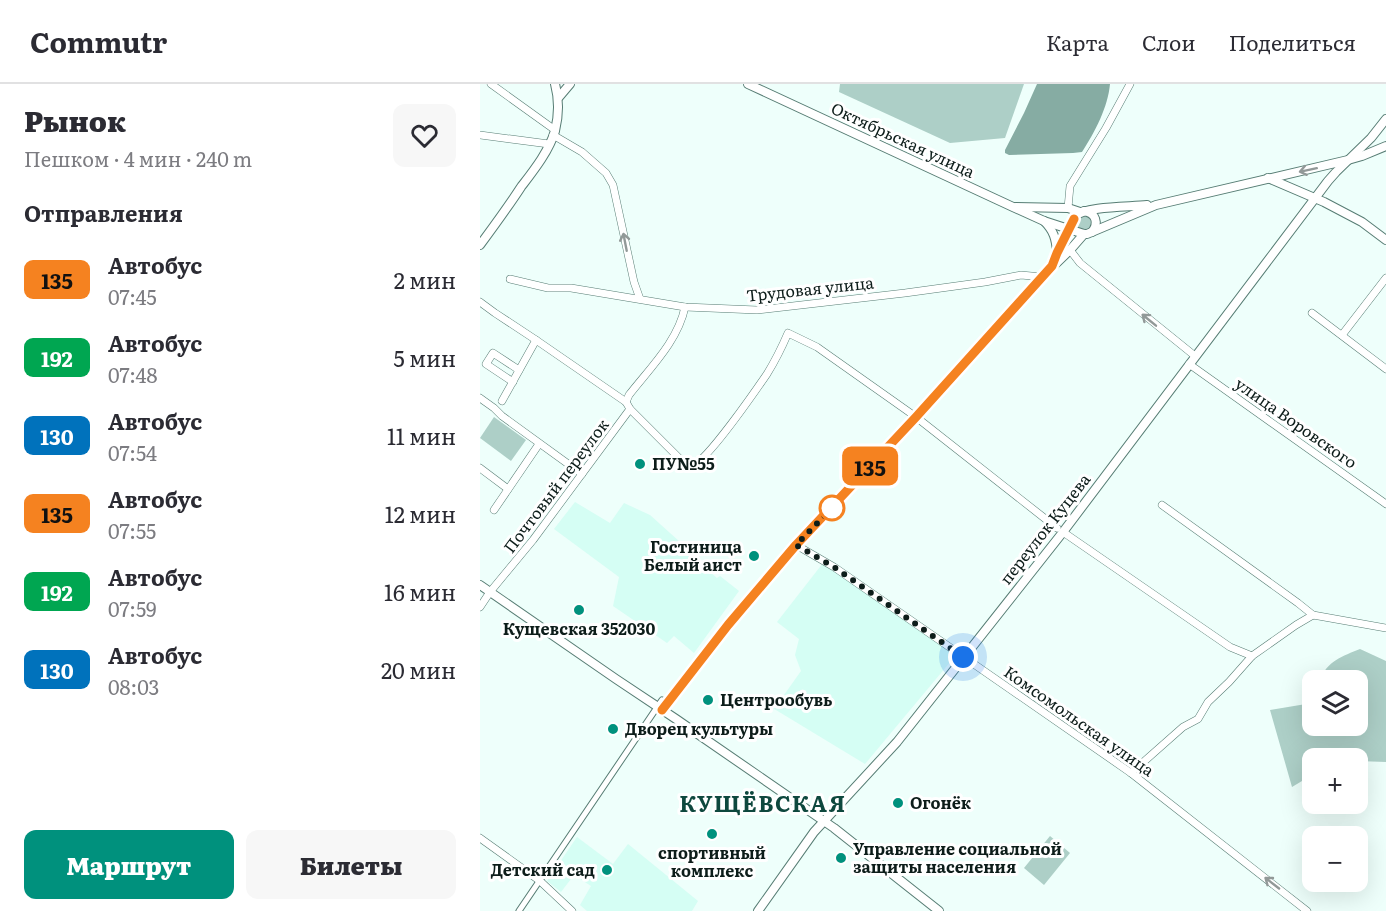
<!DOCTYPE html>
<html lang="ru">
<meta charset="utf-8">
<style>
body{margin:0;font-family:Literata,serif;background:#f7f7f7;color:#2b2b33;height:100vh;display:flex;flex-direction:column;font-size:22px;white-space:nowrap}
*{box-sizing:border-box;margin:0}
p{font-size:20px;color:#7c7c81}
.icon{flex:none;width:33px;height:33px;fill:none;stroke:currentColor;stroke-width:2;stroke-linecap:round;stroke-linejoin:round}
.map{position:relative;flex:1;overflow:hidden}
.drawer{display:flex;flex-direction:column;background:#fff;width:480px}
.drawer>*{flex:none}
.badge{padding:0 12px;border-radius:9px;font-size:21px;line-height:39px}
.controls{position:absolute;left:822px;top:586px;display:grid;gap:12px}
.controls a{display:grid;place-items:center;width:66px;height:66px;border-radius:12px;background:#fff;box-shadow:0 6px 24px #0002;font-size:30px}
.you{position:absolute;width:30px;height:30px;margin:-15px;border:4px solid #fff;border-radius:50%;background:#1a73e8;box-shadow:0 0 0 9px #1a73e833}
.map>.badge{position:absolute;translate:-50% -50%;box-shadow:0 0 0 3px #fff}
h2{padding:0 24px;font-size:22px;line-height:54px}
.round{display:grid;place-items:center;flex:none;width:63px;height:63px;border-radius:12px;background:#f7f7f7}
.overview{display:flex;align-items:center;justify-content:space-between;height:102px;padding:0 24px}
h1{font-size:28px;font-weight:800;line-height:45px}
.cta{display:flex;gap:12px;margin-top:auto;padding:12px 24px}
.cta a{flex:1;height:69px;border-radius:12px;background:#00917d;color:#fff;font-size:24px;font-weight:800;line-height:69px;text-align:center}
.cta a+a{background:#f7f7f7;color:#2b2b33}
ul{padding:0;list-style:none}
li{display:flex;align-items:center;gap:18px;height:78px;padding:0 24px}
li div{flex:1}
li b{display:block;font-size:22px}
li em{font-style:normal}
li .badge{min-width:66px;font-weight:700;text-align:center}
header{display:flex;align-items:center;gap:36px;box-sizing:border-box;height:84px;padding:0 30px;background:#fff;border-bottom:2px solid #e1e1e2}
header strong{font-size:28px}
nav{display:flex;gap:33px;margin-inline-start:auto;font-size:21px}
main{display:flex;flex:1;min-height:0}
.map>svg:first-child{display:block}
.built{fill:#d5fef4}
.green{fill:#adcfc7}
.water{fill:#86aca3}
.lines{fill:none;stroke-linecap:round;stroke-linejoin:round}
.pedestrian-casing{stroke:#577d74;stroke-width:7}
.minor-casing{stroke:#577d74;stroke-width:8}
.tertiary-casing{stroke:#577d74;stroke-width:10}
.pedestrian{stroke:#fff;stroke-width:5}
.minor{stroke:#fff;stroke-width:7}
.tertiary{stroke:#fff;stroke-width:8}
.oneway{stroke:#929998}
.line-casing{stroke:#fff;stroke-width:14}
.line{stroke:#f58220;stroke-width:9}
.walk{stroke:#0d1d1a;stroke-width:6;stroke-dasharray:0 10.8}
.poi-dot{fill:#00917d;stroke:#fff;stroke-width:2}
.stop-dot{fill:#fff;stroke:#f58220;stroke-width:3}
.labels{text-anchor:middle;stroke-width:6;stroke-linejoin:round;paint-order:stroke}
.street-label{font-size:16px;fill:#0d1d1a;stroke:#fff}
.poi-label{font-size:16px;font-weight:bold;fill:#0d1d1a;stroke:#fff;text-anchor:start}
.district-label{font-size:22px;font-weight:bold;letter-spacing:1.5px;fill:#0e483e;stroke:#fff}
</style>
<header>
<strong>Commutr</strong>
<nav><a>Карта</a><a>Слои</a><a>Поделиться</a></nav>
</header>
<main>
<section class="drawer">
<div class="overview"><div><h1>Рынок</h1><p>Пешком · 4 мин · 240 m</p></div><a class="round"><svg class="icon" aria-label="heart" viewBox="0 0 24 24"><path d="M12 20l-8-8c-3-5 5-10 8-4 3-6 11-1 8 4z"/></svg></a></div>
<h2>Отправления</h2>
<ul>
<li><span class="badge" style="background:#f58220;color:#111">135</span><div><b>Автобус</b><p>07:45</p></div><em>2 мин</em></li>
<li><span class="badge" style="background:#00a651;color:#fff">192</span><div><b>Автобус</b><p>07:48</p></div><em>5 мин</em></li>
<li><span class="badge" style="background:#0072bc;color:#fff">130</span><div><b>Автобус</b><p>07:54</p></div><em>11 мин</em></li>
<li><span class="badge" style="background:#f58220;color:#111">135</span><div><b>Автобус</b><p>07:55</p></div><em>12 мин</em></li>
<li><span class="badge" style="background:#00a651;color:#fff">192</span><div><b>Автобус</b><p>07:59</p></div><em>16 мин</em></li>
<li><span class="badge" style="background:#0072bc;color:#fff">130</span><div><b>Автобус</b><p>08:03</p></div><em>20 мин</em></li>
</ul>
<div class="cta"><a>Маршрут</a><a>Билеты</a></div>
</section>
<div class="map">
<svg width="906" height="827" viewBox="0 0 906 827">
<rect width="100%" height="100%" fill="#eefffb"/>
<g class="built">
<path d="M95,418L130,439L144,419L170,431L210,467L208,470L237,494L240,492L259,507L214,569L194,552L187,559L133,522L139,493L74,445Z"/>
<path d="M343,479L476,571L385,680L291,623L299,610L304,611L321,587L315,571L319,555L297,538Z"/>
<path d="M97,753L133,780L148,760L218,817L212,827H107L100,821L111,802L94,791L81,808L67,797Z"/>
</g>
<g class="green">
<path d="M360,0H544L525,54L470,59L359,8Z"/>
<circle cx="604" cy="139" r="7"/>
<path d="M14,333L46,356L31,377L0,354Z"/>
<path d="M880,565L906,577V678L878,677V675H832V691L812,703L790,626L832,619V642H878V597H840C846,577 863,572 880,565Z"/>
<path d="M570,752L590,769L564,801L544,784Z"/>
</g>
<path class="water" d="M557,0H630C628,23 615,48 602,68L593,69L529,71L525,69V66L544,29Z"/>
<g class="lines">
<g class="pedestrian-casing">
<path id="pedestrian" d="M39,827L182,616"/>
</g>
<g class="minor-casing">
<g id="minor">
<path d="M11,0L75,46"/>
<path d="M0,51L69,60"/>
<path d="M73,51L102,68L126,89L133,101L154,198L160,215"/>
<path d="M588,124L590,102L626,44L650,0"/>
<path d="M590,166L600,179L715,272"/>
<path d="M30,195L68,204H91L205,223L277,226L425,209L505,198L541,191L562,193"/>
<path d="M0,218L15,229L56,256L146,318L150,325L204,379C208,381 209,382 213,381C227,377 276,306 287,290C295,277 302,263 308,249L337,263L436,333L577,444"/>
<path d="M832,229L906,285"/>
<path d="M862,251L906,194"/>
<path d="M709,280L906,420"/>
<path d="M33,298L6,280L13,269L39,286"/>
<path d="M0,314L14,324L22,332L102,390"/>
<path d="M22,317L56,256"/>
<path d="M146,318L149,311C170,284 198,257 205,223"/>
<path d="M0,384L28,405"/>
<path d="M682,421L818,519L833,531"/>
<path d="M14,426L59,360"/>
<path d="M583,448L750,563L772,572"/>
<path d="M316,461L354,483L651,689L827,827"/>
<path d="M0,523L10,508L53,456L150,325"/>
<path d="M651,689L703,643L718,635L728,618L749,598L772,572L816,541L833,531L906,544"/>
<path d="M0,754L60,797L92,827"/>
</g>
</g>
<g class="tertiary-casing">
<g id="tertiary">
<path d="M268,0L533,123L564,137L604,150H607L676,121L868,76L882,72L906,62"/>
<path d="M79,13L90,0"/>
<path d="M788,94L844,118L882,138L906,156"/>
<path d="M536,123L588,124L600,128"/>
<path d="M604,127C616,129 619,139 612,148"/>
<path d="M564,137C574,147 576,155 577,168"/>
<path d="M0,161C14,142 28,123 41,103C54,86 69,67 75,47C79,31 79,15 75,0"/>
<path d="M573,179L595,132C606,122 650,123 667,121"/>
<path d="M0,501L136,595L196,635L354,744L459,827"/>
<path d="M182,626L248,541L316,461L436,333L562,193L590,166L604,150"/>
<path d="M278,827L334,748L417,658L583,448L848,97L856,88L891,54L906,35"/>
</g>
</g>
<use href="#pedestrian" class="pedestrian"/>
<use href="#minor" class="minor"/>
<use href="#tertiary" class="tertiary"/>
</g>
<defs><path id="oneway-shaft" d="M-6 0H5M1.5-3L5.5 0L1.5 3" fill="none" stroke-width="1.6" stroke-linecap="round" stroke-linejoin="round" transform="scale(1.5)"/></defs>
<g class="oneway">
<use href="#oneway-shaft" transform="translate(828 86) rotate(168)"/>
<use href="#oneway-shaft" transform="translate(145 158) rotate(-101)"/>
<use href="#oneway-shaft" transform="translate(669 236) rotate(-141)"/>
<use href="#oneway-shaft" transform="translate(792 799) rotate(-142)"/>
</g>
<g class="lines">
<g class="line-casing">
<path id="line" d="M182,626L248,541L316,461L436,333L572,182L577,169L594,135"/>
</g>
<use href="#line" class="line"/>
<path class="walk" d="M352,424L316,461L354,483L483,573"/>
</g>
<g class="poi-dot">
<circle cx="160" cy="380" r="6"/>
<circle cx="274" cy="472" r="6"/>
<circle cx="99" cy="526" r="6"/>
<circle cx="228" cy="616" r="6"/>
<circle cx="133" cy="645" r="6"/>
<circle cx="418" cy="719" r="6"/>
<circle cx="232" cy="750" r="6"/>
<circle cx="361" cy="774" r="6"/>
<circle cx="127" cy="786" r="6"/>
</g>
<circle class="stop-dot" cx="352" cy="424" r="12"/>
<g class="labels">
<g class="street-label">
<text transform="translate(423 56) rotate(25)" y="6">Октябрьская улица</text>
<text transform="translate(330 205) rotate(-6)" y="6">Трудовая улица</text>
<text transform="translate(816 339) rotate(35)" y="6">улица Воровского</text>
<text transform="translate(76 402) rotate(-53)" y="6">Почтовый переулок</text>
<text transform="translate(565 445) rotate(-52)" y="6">переулок Куцева</text>
<text transform="translate(599 637) rotate(35)" y="6">Комсомольская улица</text>
</g>
<g class="poi-label">
<text x="172" y="386">ПУ№55</text>
<text x="262" y="469" text-anchor="end">Гостиница<tspan x="262" dy="18">Белый аист</tspan></text>
<text x="99" y="551" text-anchor="middle">Кущевская 352030</text>
<text x="240" y="622">Центрообувь</text>
<text x="145" y="651">Дворец культуры</text>
<text x="430" y="725">Огонёк</text>
<text x="373" y="771">Управление социальной<tspan x="373" dy="18">защиты населения</tspan></text>
<text x="232" y="775" text-anchor="middle">спортивный<tspan x="232" dy="18">комплекс</tspan></text>
<text x="115" y="792" text-anchor="end">Детский сад</text>
</g>
<g class="district-label">
<text x="283" y="728">КУЩЁВСКАЯ</text>
</g>
</g>
</svg>
<div class="controls">
<a><svg class="icon" aria-label="layers" viewBox="0 0 24 24"><path d="M12 4l9 5-9 5-9-5zM3 14l9 5 9-5"/></svg></a>
<a>+</a>
<a>−</a>
</div>
<div class="you" style="left:483px;top:573px"></div>
<b class="badge" style="left:390px;top:382px;background:#f58220;color:#111">135</b>
</div>
</main>
